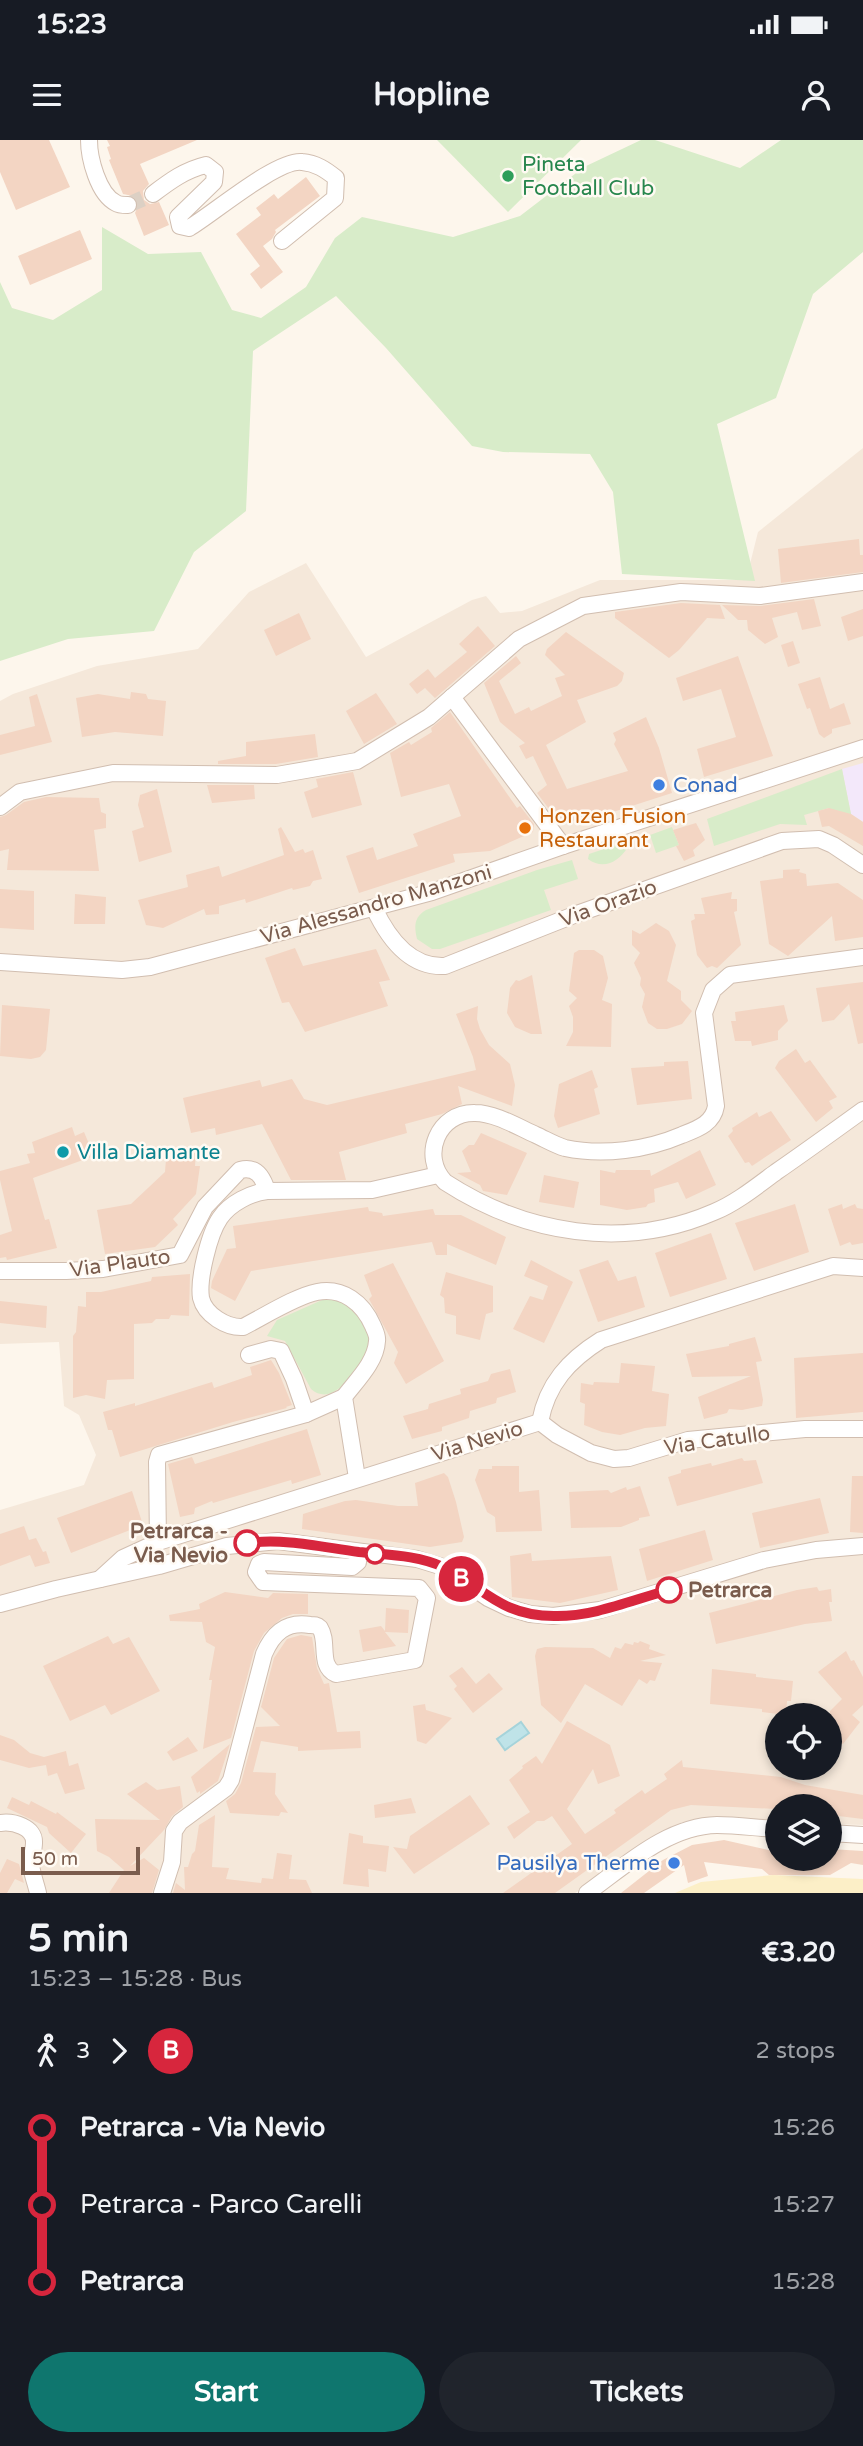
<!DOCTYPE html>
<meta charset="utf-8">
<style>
body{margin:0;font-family:"Varela Round",sans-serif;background:#20242c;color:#f1f3f6;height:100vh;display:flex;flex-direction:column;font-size:26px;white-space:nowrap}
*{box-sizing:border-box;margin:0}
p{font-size:23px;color:#9ea1a6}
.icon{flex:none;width:38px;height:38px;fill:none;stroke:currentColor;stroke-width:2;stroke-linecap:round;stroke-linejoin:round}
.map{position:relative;height:1753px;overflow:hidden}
.details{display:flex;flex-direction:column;background:#171b24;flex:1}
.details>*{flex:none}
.badge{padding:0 14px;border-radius:23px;font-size:24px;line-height:46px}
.tools{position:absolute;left:765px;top:1563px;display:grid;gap:14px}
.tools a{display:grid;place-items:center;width:77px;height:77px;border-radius:50%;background:#171b24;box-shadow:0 4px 10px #0003;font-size:35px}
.scale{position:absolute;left:21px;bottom:18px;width:119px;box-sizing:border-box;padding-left:7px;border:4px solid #7a5c4d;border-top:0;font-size:19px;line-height:24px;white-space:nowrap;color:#7a5c4d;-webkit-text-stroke:5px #fffaf3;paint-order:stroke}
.map>.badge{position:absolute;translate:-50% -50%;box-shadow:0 0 0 4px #fff}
.legs{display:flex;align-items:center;gap:10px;height:77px;padding:0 28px;font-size:23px}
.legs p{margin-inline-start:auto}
.summary{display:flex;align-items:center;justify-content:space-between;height:119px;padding:0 28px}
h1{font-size:38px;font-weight:800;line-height:52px}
.action{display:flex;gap:14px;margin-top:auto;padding:14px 28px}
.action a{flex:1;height:80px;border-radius:42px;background:#0f766e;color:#fff;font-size:28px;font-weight:800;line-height:80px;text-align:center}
.action a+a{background:#20242c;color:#f1f3f6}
ul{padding:0 28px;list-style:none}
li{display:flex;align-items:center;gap:24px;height:77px;font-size:26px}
li i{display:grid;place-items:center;width:10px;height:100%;margin:0 9px;background:currentColor}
li i::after{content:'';width:18px;height:18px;margin:-9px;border:5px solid;border-radius:50%;background:#171b24}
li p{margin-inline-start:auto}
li:first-child i{background:linear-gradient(#0000 50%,currentColor 0)}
li:last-child i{background:linear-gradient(currentColor 50%,#0000 0)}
.status{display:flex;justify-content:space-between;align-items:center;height:49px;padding:0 35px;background:#171b24;direction:ltr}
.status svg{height:19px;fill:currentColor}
header{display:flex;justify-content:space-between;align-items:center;height:91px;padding:0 28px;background:#171b24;font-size:32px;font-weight:800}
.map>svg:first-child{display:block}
.residential{fill:#f5e8da;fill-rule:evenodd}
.education{fill:#f3e8fa}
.green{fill:#d8ecc9}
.sand{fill:#fcefc7}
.water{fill:#bfe3e8;stroke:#a5d3da;stroke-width:2}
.building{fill:#f3d5c3}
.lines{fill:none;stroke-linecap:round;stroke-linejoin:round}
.minor-tunnel{stroke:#dcd0c4;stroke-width:16;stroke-dasharray:16 8;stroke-linecap:butt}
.minor-casing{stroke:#d1beb0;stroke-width:18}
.minor{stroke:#fff;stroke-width:16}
.line-1-casing{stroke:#fff;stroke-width:16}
.line-1{stroke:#d7263d;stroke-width:10}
.leisure-dot{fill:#2e9e5b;stroke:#fffaf3;stroke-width:2.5}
.shop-dot{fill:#3f7fe0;stroke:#fffaf3;stroke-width:2.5}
.food-dot{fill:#e8710a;stroke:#fffaf3;stroke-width:2.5}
.culture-dot{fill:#0f9aa8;stroke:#fffaf3;stroke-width:2.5}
.stop-1-dot{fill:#fff;stroke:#d7263d;stroke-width:3.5}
.labels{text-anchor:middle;stroke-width:5;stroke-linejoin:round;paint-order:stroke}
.leisure-label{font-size:21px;fill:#27864d;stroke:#fffaf3;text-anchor:start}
.shop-label{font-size:21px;fill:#366cbe;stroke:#fffaf3;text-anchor:start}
.food-label{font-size:21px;fill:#c56008;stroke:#fffaf3;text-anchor:start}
.street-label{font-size:21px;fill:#7a5c4d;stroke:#fffaf3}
.culture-label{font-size:21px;fill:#0d838f;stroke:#fffaf3;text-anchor:start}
.stop-label{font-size:21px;font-weight:bold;fill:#7a5c4d;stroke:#fffaf3;text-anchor:end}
</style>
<div class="status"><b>15:23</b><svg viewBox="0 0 49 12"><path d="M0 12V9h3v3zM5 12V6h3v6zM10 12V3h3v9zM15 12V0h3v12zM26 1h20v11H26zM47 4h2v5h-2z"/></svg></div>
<header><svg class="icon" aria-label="menu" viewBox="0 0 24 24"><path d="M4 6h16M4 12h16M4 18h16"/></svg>Hopline<svg class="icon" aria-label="person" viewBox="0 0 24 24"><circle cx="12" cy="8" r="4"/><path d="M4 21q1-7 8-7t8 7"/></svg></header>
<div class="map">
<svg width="863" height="1753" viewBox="0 0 863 1753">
<rect width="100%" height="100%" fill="#fdf6ec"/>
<path class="residential" d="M863,308V1685L830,1684V1666H777V1683L682,1682L575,1753H0V1370L84,1345L96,1315L79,1275L64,1266L59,1202L0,1204V561L13,554L97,526L198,509L249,452L306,423L366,517L472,460L486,456L500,473L522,471L600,440H746L758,392ZM777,1575H830V1628H777Z"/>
<path class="education" d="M863,623V682L851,674L842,629Z"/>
<g class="green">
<path d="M437,0H581L508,72Z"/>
<path d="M641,0H655L740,28L781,0H863V112L813,154L776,258L717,284L755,441L622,434L613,352L590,314L503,312L472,306L386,208L336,156L253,211L246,371L194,412L154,491L68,499L0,521V142L12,168L53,180L102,150V87L148,114L201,112L232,170L261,178L306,147L335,98L362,77L453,97L520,76L584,27Z"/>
<path d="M842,629L851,674L832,677L829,668L804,675L807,685L780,684L714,706L707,679Z"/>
<path d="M672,687L679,705L656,713L650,695Z"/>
<path d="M622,703L628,707C619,721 604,731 588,719L589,714Z"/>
<path d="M572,720L578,739L544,750L551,770L440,809H432L417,799C414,786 414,777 426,770L537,730Z"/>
<path d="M332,1159C357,1163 364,1182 373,1203C363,1220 336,1271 311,1249L285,1201L267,1196L277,1180L322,1160Z"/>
</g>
<path class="sand" d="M773,1735L863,1739V1753H675L701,1742Z"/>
<path class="water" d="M521,1582L529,1593L505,1610L497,1599Z"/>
<g class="building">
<path d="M0,0H49L70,47L16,70L0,32Z"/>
<path d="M107,0H197L140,24L149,44L143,51L144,60L150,64L159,62L169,85L144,96L135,73L138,66L137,60L133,56L123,54L109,20L111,19L107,7L110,6Z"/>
<path d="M306,37L320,56L275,90L276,92L272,99L263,106L283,132L261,149L250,134L260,126L236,94L261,75L256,68L274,54L278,59Z"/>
<path d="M80,90L92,119L30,145L18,116Z"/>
<path d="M859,399L860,415H863V432L781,443L778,409Z"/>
<path d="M814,459L821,486L802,490L797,472L772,478L778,497L765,504L748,490L747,480H738L722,465L761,466Z"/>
<path d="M681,463L720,465L725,479L707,478L679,510L669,518L615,478V472Z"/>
<path d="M863,469V496L848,501L841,477Z"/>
<path d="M299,473L311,499L276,516L264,490Z"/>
<path d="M478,486L495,506L435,558L425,548L417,554L409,544L428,529L435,538L467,512L459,504Z"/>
<path d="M566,492L624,533L622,541L617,546L577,560L586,582L546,605L567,649L628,631L614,604L616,600L613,593L646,577L659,608L672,653L579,683L573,681L561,685L537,653L547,645L533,616L526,619L519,606L525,603L500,582L484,543L516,516L521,523L499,541L515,574L529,567L531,571L562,556L555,538L565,535L545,515L547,509Z"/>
<path d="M793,501L800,523L788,527L781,505Z"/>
<path d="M738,516L773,616L704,637L697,609L736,597L721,549L683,561L676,538Z"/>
<path d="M820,537L830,569L844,563L851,584L832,589V593L824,598L819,594L810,568L807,569L798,544Z"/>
<path d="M131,552L146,554L148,559L166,561L163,596L115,592L82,597L76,558L98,554L130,559Z"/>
<path d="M376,553L397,584L364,604L346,571Z"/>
<path d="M37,554L52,602L0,615V595L35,586L29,557Z"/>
<path d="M450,572L517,668L520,666L534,684L533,692L490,711L453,714L455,722L359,753L346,716L373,707L377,720L418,706L413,694L461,676L449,644L401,657L390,613L409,602L411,605L432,592L431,588Z"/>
<path d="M315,594L318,617L276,624H218V621L246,616V602Z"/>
<path d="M353,632L362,665L312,678L304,652L318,647L316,639Z"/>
<path d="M207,645H254L255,659L212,663Z"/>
<path d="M157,649L172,712L139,722L132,691L144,687L138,665L140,655Z"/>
<path d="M46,657L99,658L101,672L106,674V688L94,690L99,731L7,730L9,709L0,711V677L6,675L24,662Z"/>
<path d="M829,668L851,674L863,682V706L829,686L822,687L818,671Z"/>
<path d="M696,683L705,700L693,710L695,716L684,721L676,706L679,705L673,690Z"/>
<path d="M281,687L295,712L303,709L305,713L313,710L322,739L313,741L310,746L293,750L292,748L246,763L245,759L219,766V774L206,775L204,769L163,788L146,785L138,760L188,747L186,735L219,726L222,737L284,715L278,689Z"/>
<path d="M800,729L799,732L806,734L807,746L838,743L863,760V797L835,801L832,776L788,816L769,804L760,741L783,738V730Z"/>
<path d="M0,749L34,751V790L0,788Z"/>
<path d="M732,752L731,759H737V771L734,772L741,805L717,828L712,826L707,828L697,815L691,781L695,779L694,774H705L701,758Z"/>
<path d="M75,754L106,757L105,784H74Z"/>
<path d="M656,783L669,791L676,805L667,841L681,851V860L692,871L682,884L667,889H657L648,883L642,867L645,854L640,845L641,838L634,823L640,813L632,805V790L640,794Z"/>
<path d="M295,808L303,826L376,809L390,840L379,842L388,866L305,892L289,862L282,863L265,818Z"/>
<path d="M579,810H594L603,816L608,838L602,860L612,864L611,907L566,906L573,892V877L569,866L577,858L569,851L574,813Z"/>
<path d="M532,835L542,894H531L515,887L507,873L510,848L516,840L519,841Z"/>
<path d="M863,842V903L858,904L849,864L834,880L822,882L816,848Z"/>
<path d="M2,865L50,869L46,910L40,917L31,919L0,916Z"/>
<path d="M784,865L788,881L778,891V900L752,906L751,901H735L731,881H736L735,872Z"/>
<path d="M478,866L477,879L480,889L489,905L510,924L515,945L512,966L458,946L462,964L442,974L405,984L407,993L339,1012L346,1040H291L262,984L216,995L215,988L191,993L183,958L260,940L262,947L292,939L304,959L327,965L476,930L473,917L456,874Z"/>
<path d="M796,909L805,923L810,920L837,957L829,961L833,968L816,982L775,928L779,921Z"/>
<path d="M688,921L692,959L637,965L631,928L664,926V922Z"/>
<path d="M592,930L598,947L594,949L600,974L558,988L554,976L559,944Z"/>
<path d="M771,971L791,1000L752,1026L749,1022L745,1023L728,996L733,991L732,988L757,972L759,977Z"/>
<path d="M72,987L75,996L84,992L94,1016L33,1038L45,1080L49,1079L57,1108L7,1120L6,1117L0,1118V1095L12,1091L0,1040V1031L30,1023L27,1014L35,1013L32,1002Z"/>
<path d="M481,993L527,1013L507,1055L483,1051L480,1045L457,1033L471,1032L462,1011L469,1005H474Z"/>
<path d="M700,1010L716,1045L686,1059L678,1042L654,1049L655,1062L648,1064L646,1067L627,1070L600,1065V1030L615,1033L616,1030H650L651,1036Z"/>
<path d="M172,1011L196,1013L195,1026H200L196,1054L173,1079L178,1085L155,1107L105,1114L97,1070L131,1064L165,1032L166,1019H172Z"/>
<path d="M544,1035L579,1042L574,1068L539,1062Z"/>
<path d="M795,1064L809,1112L754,1131L735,1083Z"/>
<path d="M842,1064L843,1069L855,1064L857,1068L863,1069V1103L852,1105L850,1102L840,1106L828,1069Z"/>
<path d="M368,1067L369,1071L382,1073L383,1076L433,1069L435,1075H461L506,1097L496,1125L447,1104V1115H436L432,1102L251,1131L235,1161L211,1148L212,1141L227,1109L236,1108L233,1086Z"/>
<path d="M711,1093L727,1139L670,1157L655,1113Z"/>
<path d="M531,1120L573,1142L544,1203L513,1189L530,1156L543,1160L548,1146L524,1136Z"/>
<path d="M608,1120L618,1141L636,1136L645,1167L598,1182L579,1130Z"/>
<path d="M393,1123L444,1221L406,1244L394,1223L398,1212L369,1159L372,1156L364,1135Z"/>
<path d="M446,1132L493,1146V1172L486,1174L480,1200L456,1194V1176L445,1173L444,1158L440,1155Z"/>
<path d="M190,1134L189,1176L171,1175L169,1179H156L152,1183L134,1184V1239L107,1240L105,1259L86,1255L73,1258V1196L76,1192L78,1166L86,1167V1152H101L151,1141L152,1137Z"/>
<path d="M0,1161L47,1166L46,1188L0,1183Z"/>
<path d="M755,1197L762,1221L756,1222L763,1260L762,1266L742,1270L729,1269L727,1273L704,1279L698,1257L751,1236L692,1237L686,1214L729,1206V1204Z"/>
<path d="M863,1213V1272L796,1278L794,1218Z"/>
<path d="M271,1220L279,1233L292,1265L286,1267L287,1268L233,1282L120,1317L112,1290H108L103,1272L135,1263V1266L212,1242L214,1248L252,1235L250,1227Z"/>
<path d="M621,1223L655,1226L652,1251L669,1254L666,1286L645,1288L620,1295L602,1292L584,1285L585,1264L580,1262L581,1243L593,1245L594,1242L619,1243Z"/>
<path d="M510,1229L516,1252L497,1258L496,1263L470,1271L469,1278L442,1287V1291L412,1299L403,1276L428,1269L429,1264L461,1254L460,1249L488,1241L491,1234Z"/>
<path d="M307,1289L321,1335L292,1344L291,1340L213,1363L212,1361L195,1368L194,1374L180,1377L168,1324L192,1317L195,1324Z"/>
<path d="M742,1318L744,1321L756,1320L763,1343L677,1366L668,1337L681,1333V1330L711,1323L712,1326Z"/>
<path d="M492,1326H519V1352L539,1350L542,1391L496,1392L495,1377L487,1372L475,1340L479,1329H492Z"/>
<path d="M444,1333L448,1337L456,1362L464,1397L462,1402L430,1407L302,1389L303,1374L345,1361L356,1360L398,1366H418L415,1343Z"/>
<path d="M852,1336H863V1393L850,1392Z"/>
<path d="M640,1346L650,1376L639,1378V1380L621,1387L571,1388L569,1352L608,1350L611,1353L626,1347L627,1350Z"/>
<path d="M132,1351L143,1385L71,1413L57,1378Z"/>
<path d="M820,1358L829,1393L760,1408L752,1373Z"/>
<path d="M24,1386L29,1400L36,1398L43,1412L46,1411L50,1423L35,1427L30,1415L0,1426V1394Z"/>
<path d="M705,1390L713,1420L647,1441L639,1409Z"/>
<path d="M531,1413L532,1421L611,1416L618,1450L560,1463L512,1457L510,1416Z"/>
<path d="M817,1447L819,1451L831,1449L832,1462H829L832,1481L805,1484L716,1504L709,1473L797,1450Z"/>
<path d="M225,1452L268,1458L273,1453L308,1454V1474H293L282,1478L264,1493L254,1511L231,1598L203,1609L212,1540H209L215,1507L206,1502L202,1482L170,1481L169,1475L200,1469L199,1464Z"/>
<path d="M386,1468L409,1470L408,1493L385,1492L396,1506L363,1512L359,1490L381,1486L385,1491Z"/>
<path d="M301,1495L312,1497L317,1528L324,1544L329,1543L337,1592L360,1591L361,1608L298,1611V1607L261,1601L253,1632L276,1633L275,1654L288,1673L281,1672L279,1676L230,1673L226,1661L235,1654L241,1643L256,1587L280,1586L261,1567L274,1518L287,1499Z"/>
<path d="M108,1496L113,1504L129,1497L160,1551L111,1575L105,1565L70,1581L43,1526Z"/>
<path d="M640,1501L650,1505L649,1509L666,1515L640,1521L662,1523L655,1541L650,1540L647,1544L639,1539L622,1566L585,1544L561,1583L541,1565L535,1516L537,1509L545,1507L593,1508L610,1518L615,1507L621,1509L625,1503L633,1505L634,1502L638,1503Z"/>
<path d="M846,1511L851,1521L854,1520L863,1537V1565L852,1575L860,1582L843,1604L830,1594V1571L842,1559L818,1532Z"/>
<path d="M462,1527L476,1544L489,1533L503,1549L473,1573L454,1549L457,1546L449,1536Z"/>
<path d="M712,1529L756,1534V1537L793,1541L791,1561H787L786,1575L762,1572V1569L710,1564Z"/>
<path d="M425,1564L426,1570L452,1578L426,1604L417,1601L413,1566Z"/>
<path d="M567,1581L610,1605L620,1636L598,1644L593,1629L567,1669L585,1694L616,1673L614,1670L642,1650L645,1654L667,1639L664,1634L682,1620L683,1627L781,1637L805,1645L863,1655V1679L830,1675V1666H777V1669L691,1665L671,1670L555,1753H503L572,1704L552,1676L544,1681H537L514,1699L507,1687L530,1672L509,1640L523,1628L522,1626L536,1616L542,1624Z"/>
<path d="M0,1595L14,1600L30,1613L44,1617L66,1611L69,1626L78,1623L85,1649L65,1654L57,1633L48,1636L46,1625L29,1628L0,1620Z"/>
<path d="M188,1597L198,1611L173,1621L167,1612Z"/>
<path d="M230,1604L218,1641L200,1654V1651L197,1653L191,1637Z"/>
<path d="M146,1642L157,1650L180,1646L183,1667L172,1676L164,1690L130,1726L144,1718L159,1730L152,1753H109L124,1730L109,1717L97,1711L95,1679L160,1680L127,1654Z"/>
<path d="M470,1655L490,1684L414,1734L393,1707L407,1709L410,1696Z"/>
<path d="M12,1657L29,1665L31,1661L56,1674L57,1672L86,1694L71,1713L49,1693L47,1687L7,1668Z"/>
<path d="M411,1658L416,1673L375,1678L374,1665Z"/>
<path d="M215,1675L212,1727L229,1728L226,1739L261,1743L262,1738L273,1739L277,1713L292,1715L289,1739L306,1740L312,1753H173L176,1743L185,1750L184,1727H188L192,1714L195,1711L199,1685Z"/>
<path d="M349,1693L363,1696V1703L389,1706L386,1732L368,1729L369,1747L343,1744Z"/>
<path d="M724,1700L777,1712V1718H830V1709L863,1711V1725L851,1723L830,1735H769L762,1729L704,1722L708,1736L688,1743L684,1725L644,1753H621L663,1720L692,1705Z"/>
<path d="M7,1719L19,1724L24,1743L15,1739L7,1753H0V1733Z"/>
</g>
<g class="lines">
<path class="minor-tunnel" d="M128,65L153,54"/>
<g class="minor-casing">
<g id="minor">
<path d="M89,0C89,18 98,54 116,63C119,65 124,65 128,65"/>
<path d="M153,54C170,41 185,30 206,25L215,32L214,42L178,77L180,86L189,88C213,74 277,19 302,22C316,23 326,30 336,38L335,58L282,101"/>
<path d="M452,557L563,706"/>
<path d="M0,667L20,652L113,633L277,635L357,621L429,577L519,499L583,466L681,452L760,456L863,442"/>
<path d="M374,768C388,798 410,828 445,826L574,775L782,701L819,699L833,705L863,725"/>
<path d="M863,817L730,835L713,850L704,873L716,966C713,984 697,989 682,995C647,1010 603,1016 565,1008C555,1005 545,999 536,995C518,987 495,973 475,973C438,972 420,1016 445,1042C525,1094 624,1111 714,1072C736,1063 757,1046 776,1032C805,1012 834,991 863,970"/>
<path d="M0,822L122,830L150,827L432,752L563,706L863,608"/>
<path d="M0,1131H66L103,1129L180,1115L205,1067L240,1030C256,1026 263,1037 267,1051"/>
<path d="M249,1215L271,1209L281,1211L294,1239L306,1274"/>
<path d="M540,1282C547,1244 569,1220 601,1200L833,1126L863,1128"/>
<path d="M540,1282L557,1295L591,1313L614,1319L629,1318L688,1300L805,1289H863"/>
<path d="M357,1338L344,1257C356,1241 376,1222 377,1201C378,1196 375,1191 373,1186C363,1163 343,1147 317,1152C296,1156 263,1177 243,1187C227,1188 205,1175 201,1158C198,1139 209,1094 220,1078C230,1063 251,1053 267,1051L372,1050L438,1035"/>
<path d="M158,1402L157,1322L159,1315L306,1274L344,1257"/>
<path d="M100,1439L123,1418L158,1402L540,1282"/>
<path d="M0,1464L56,1449L159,1426L227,1406L278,1401L417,1419L443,1427L488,1458L509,1468L530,1474L553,1476L600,1470L764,1420L816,1410L863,1406"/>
<path d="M0,1683C13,1681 35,1687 34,1703C34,1710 31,1718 31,1725C32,1734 36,1744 38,1753"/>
<path d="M830,1693L863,1695"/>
<path d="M162,1753L172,1722L174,1691L180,1682L226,1648L231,1640L264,1514C273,1493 286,1481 310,1485C314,1485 317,1485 320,1488C329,1502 318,1526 336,1534L415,1520L427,1458L419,1448L263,1442L256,1432L259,1424L264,1422L352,1427L358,1422L357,1412"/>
<path d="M587,1753C625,1726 667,1686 717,1685C737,1685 757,1688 777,1689"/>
</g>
</g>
<use href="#minor" class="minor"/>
</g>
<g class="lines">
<g class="line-1-casing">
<path id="line-1" d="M247,1403C285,1398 321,1407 359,1412C387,1415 417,1415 443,1427C484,1448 501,1476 554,1476C593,1477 632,1460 669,1450"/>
</g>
<use href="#line-1" class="line-1"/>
</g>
<circle class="leisure-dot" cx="508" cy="36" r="7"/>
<g class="shop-dot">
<circle cx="659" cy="645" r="7"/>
<circle cx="674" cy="1723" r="7"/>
</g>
<circle class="food-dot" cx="525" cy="688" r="7"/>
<circle class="culture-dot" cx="63" cy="1012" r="7"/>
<g class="stop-1-dot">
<circle cx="247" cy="1403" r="12"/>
<circle cx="375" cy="1414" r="9"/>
<circle cx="669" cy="1450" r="12"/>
</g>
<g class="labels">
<g class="leisure-label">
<text x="522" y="31">Pineta<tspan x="522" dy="24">Football Club</tspan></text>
</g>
<g class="shop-label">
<text x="673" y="652">Conad</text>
<text x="660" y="1730" text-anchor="end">Pausilya Therme</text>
</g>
<g class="food-label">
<text x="539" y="683">Honzen Fusion<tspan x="539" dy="24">Restaurant</tspan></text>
</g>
<g class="street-label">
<text transform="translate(608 763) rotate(-20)" y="7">Via Orazio</text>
<text transform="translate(376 764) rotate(-16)" y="7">Via Alessandro Manzoni</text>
<text transform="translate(120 1123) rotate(-8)" y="7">Via Plauto</text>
<text transform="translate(717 1300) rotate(-8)" y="7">Via Catullo</text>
<text transform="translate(477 1301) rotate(-17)" y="7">Via Nevio</text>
</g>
<g class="culture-label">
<text x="77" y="1019">Villa Diamante</text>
</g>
<g class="stop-label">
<text x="228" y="1398">Petrarca -<tspan x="228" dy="24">Via Nevio</tspan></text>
<text x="688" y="1457" text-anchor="start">Petrarca</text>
</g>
</g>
</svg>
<div class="tools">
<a><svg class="icon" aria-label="locate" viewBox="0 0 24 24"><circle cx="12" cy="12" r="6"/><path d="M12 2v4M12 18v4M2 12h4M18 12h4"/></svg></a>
<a><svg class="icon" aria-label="layers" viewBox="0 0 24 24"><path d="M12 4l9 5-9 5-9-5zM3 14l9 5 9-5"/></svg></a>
</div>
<div class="scale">50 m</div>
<b class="badge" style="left:461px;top:1439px;background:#d7263d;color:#fff">B</b>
</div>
<section class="details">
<div class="summary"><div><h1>5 min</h1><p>15:23 – 15:28 · Bus</p></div><b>€3.20</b></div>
<div class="legs"><svg class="icon" aria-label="walk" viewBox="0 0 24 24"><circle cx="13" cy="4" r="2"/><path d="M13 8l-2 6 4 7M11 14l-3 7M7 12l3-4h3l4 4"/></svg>3<svg class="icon" aria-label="forward" viewBox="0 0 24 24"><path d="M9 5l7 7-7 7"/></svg><b class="badge" style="background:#d7263d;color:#fff">B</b><p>2 stops</p></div>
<ul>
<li><i style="color:#d7263d"></i><b>Petrarca - Via Nevio</b><p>15:26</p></li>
<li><i style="color:#d7263d"></i><span>Petrarca - Parco Carelli</span><p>15:27</p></li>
<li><i style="color:#d7263d"></i><b>Petrarca</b><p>15:28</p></li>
</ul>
<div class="action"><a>Start</a><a>Tickets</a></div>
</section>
